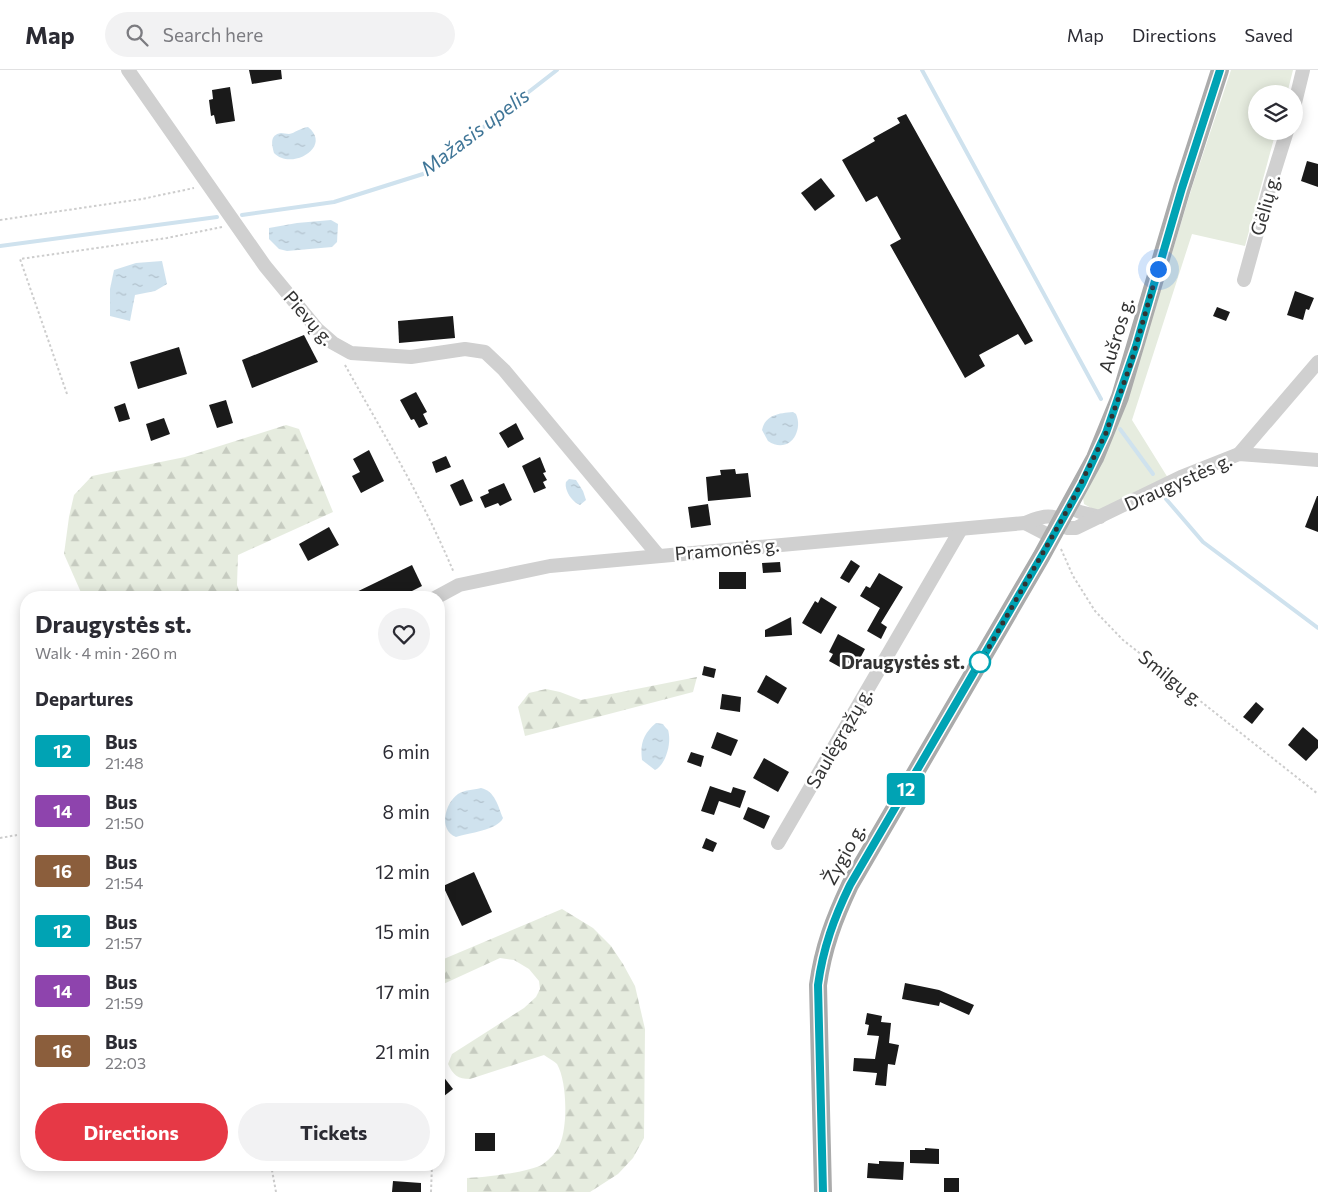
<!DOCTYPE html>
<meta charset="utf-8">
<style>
body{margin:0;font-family:Commissioner,sans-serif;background:#f2f2f3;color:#2b2b33;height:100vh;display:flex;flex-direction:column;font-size:19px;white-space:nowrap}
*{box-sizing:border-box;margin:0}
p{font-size:16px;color:#7c7c81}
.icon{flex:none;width:28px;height:28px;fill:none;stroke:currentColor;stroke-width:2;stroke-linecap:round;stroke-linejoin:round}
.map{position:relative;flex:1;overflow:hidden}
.panel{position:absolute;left:20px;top:521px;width:425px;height:580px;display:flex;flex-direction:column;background:#fff;border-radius:20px;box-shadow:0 2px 12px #0003}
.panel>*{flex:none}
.badge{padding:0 10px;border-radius:4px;font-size:18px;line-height:32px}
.fabs{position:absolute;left:1248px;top:15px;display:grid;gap:10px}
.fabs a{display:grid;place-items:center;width:55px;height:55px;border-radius:50%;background:#fff;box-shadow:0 2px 12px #0003;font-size:25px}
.you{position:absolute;width:25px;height:25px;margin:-12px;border:4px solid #fff;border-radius:50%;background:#1a73e8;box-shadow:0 0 0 8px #1a73e833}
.map>.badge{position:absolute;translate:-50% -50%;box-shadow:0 0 0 2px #fff}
h2{padding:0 15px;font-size:19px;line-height:45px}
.round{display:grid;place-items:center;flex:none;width:52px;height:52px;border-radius:26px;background:#f2f2f3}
.overview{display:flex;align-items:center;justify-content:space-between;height:85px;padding:0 15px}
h1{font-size:24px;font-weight:700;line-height:38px}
.cta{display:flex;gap:10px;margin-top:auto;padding:10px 15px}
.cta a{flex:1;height:58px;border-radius:30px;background:#e63946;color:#fff;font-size:20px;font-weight:700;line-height:58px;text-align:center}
.cta a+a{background:#f2f2f3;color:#2b2b33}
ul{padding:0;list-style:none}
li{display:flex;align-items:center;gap:15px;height:60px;padding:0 15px}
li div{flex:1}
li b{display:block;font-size:19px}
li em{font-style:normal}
li .badge{min-width:55px;font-weight:700;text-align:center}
header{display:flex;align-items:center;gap:30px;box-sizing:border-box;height:70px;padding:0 25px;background:#fff;border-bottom:1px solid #e1e1e2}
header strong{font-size:24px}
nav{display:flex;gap:28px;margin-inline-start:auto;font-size:18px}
.search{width:350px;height:45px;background:#f2f2f3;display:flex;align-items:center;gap:12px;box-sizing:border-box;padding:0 18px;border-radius:28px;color:#7c7c81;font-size:19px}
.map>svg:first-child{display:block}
.green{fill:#e6ecdf}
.forest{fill:url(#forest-firs)}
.water{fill:url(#water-ripples)}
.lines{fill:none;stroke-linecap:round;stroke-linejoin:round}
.stream{stroke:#cfe2ee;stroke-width:4}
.building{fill:#1a1a1a}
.path{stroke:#cdcdcd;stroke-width:2;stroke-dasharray:2.5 2.5;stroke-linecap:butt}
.minor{stroke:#d0d0d0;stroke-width:14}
.major{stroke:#ababab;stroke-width:18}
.line-casing{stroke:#fff;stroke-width:11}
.line{stroke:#00a3b4;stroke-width:8}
.walk{stroke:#333;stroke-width:5;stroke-dasharray:0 9}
.stop-dot{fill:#fff;stroke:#00a3b4;stroke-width:2.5}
.labels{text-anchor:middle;stroke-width:5;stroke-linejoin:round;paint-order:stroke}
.street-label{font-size:19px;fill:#333;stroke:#fff}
.stop-label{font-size:19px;font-weight:bold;fill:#333;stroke:#fff;text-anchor:end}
.water-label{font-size:20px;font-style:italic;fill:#3f7597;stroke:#fff}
</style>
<header>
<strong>Map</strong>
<div class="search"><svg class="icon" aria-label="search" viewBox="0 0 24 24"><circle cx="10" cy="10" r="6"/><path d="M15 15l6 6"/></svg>Search here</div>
<nav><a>Map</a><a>Directions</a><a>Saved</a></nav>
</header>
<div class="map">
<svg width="1318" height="1122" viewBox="0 0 1318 1122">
<defs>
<pattern id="forest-firs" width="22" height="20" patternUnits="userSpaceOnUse" patternTransform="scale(1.25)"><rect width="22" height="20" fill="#e6ecdf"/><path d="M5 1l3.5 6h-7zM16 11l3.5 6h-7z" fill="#c6cbc0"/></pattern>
<pattern id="water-ripples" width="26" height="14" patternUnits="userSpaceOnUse" patternTransform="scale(1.25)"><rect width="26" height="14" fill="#cfe2ee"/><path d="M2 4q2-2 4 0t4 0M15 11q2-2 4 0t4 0" fill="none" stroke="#b2c2cd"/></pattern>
</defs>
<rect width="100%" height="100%" fill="#fff"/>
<path class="green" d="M1231,0H1293L1287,24H1256V61H1276L1245,176L1192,164L1132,350L1168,408L1099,440L1093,439L1084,434L1083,428L1129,324L1193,114Z"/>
<g class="forest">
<path d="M286,355L299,359L333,442L238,485L237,515L241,527H83L64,484L69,447L74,425L92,406L185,387Z"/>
<path d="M697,607L693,622L525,666L518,637L529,623L546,619L560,622L581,630Z"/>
<path d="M562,839L593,858L611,876L623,894L635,916L645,959L644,1068L633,1088L618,1104L590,1122H467V1108C481,1108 532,1102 543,1094C550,1089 557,1082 560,1074C568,1055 567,1011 557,994C554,991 548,988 544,985L470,1009C458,1009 453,1005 448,994L452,984L524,938L536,927L540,919L539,911L529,899L514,890L500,888L439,916V891Z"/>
</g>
<g class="water">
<path d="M308,57C333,77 291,101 274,83C272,75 269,65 281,63C283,63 286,64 289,64C295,63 300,58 308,57Z"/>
<path d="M331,150L338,154L337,172L332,177L287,181L279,179L269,169V158L297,153Z"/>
<path d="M162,191L167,214L155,221L135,225L130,251L110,246V219L114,200L136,193Z"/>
<path d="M793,342L796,344C804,362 788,385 768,371L762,360C765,345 779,343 793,342Z"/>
<path d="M569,409L576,410L583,421L586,430L580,435C572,432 564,420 566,412Z"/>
<path d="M656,653L663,654C664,656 666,658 668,660C672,672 666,695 655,700L642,690C640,674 643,664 656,653Z"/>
<path d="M481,718C495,721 498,736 503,748C498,760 468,763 456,767C438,760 445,733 458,724C464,720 473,720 481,718Z"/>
</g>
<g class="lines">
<g class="stream">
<path d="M922,0L1101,329"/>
<path d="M242,145L334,132L423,104L557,0"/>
<path d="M0,176L217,147"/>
<path d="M1120,359L1153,404"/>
<path d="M1166,429L1203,472L1318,558"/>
</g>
</g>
<g class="building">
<path d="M249,0H281L282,9L252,14Z"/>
<path d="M230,17L235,51L216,54L214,45L211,46L209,30L213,29L212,20Z"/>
<path d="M906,44L1033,271L1025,275L1018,264L979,285L985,296L965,308L890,175L901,169L877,126L866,132L842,90L875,71L873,68L900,53L897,48Z"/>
<path d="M1307,91L1318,94V117L1301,111Z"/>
<path d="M821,108L835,126L815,141L801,123Z"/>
<path d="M1295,221L1314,228L1309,240L1306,239L1303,250L1287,245Z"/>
<path d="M1217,237L1230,242L1226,251L1213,246Z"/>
<path d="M453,246L455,268L399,273L398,251Z"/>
<path d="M304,265L318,292L252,318L242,290Z"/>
<path d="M179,277L187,304L138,319L130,292Z"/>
<path d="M416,322L427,342L423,344L428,354L419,358L414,349L411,350L400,330Z"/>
<path d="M226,330L233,353L217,358L209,335Z"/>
<path d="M125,333L130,349L119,352L114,337Z"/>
<path d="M164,348L170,364L151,371L146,354Z"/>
<path d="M516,353L524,369L508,378L499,363Z"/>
<path d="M369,380L384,411L361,423L352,406L360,402L353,389Z"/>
<path d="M446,386L451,397L436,403L432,392Z"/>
<path d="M540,387L546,402L543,403L547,410L543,412L546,418L534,423L522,396Z"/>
<path d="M735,399L736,404L748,403L751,427L708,431L706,407L721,405L720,400Z"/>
<path d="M463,409L473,431L460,436L450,415Z"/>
<path d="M504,413L512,430L500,436L498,433L485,438L480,427L489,423L488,420Z"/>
<path d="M1317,426H1318V462L1305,457Z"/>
<path d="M708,434L711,455L691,458L688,437Z"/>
<path d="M329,457L339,475L308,491L299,474Z"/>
<path d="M851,490L860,496L849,513L840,508Z"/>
<path d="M780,492L781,502L763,503L762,493Z"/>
<path d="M412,495L422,516L398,528H344Z"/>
<rect x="719" y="502" width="27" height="17"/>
<path d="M879,503L903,517L881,553L887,557L881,569L867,561L880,538L860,526L866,516L870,518Z"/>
<path d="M821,527L837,537L821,564L802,553L815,531L818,533Z"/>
<path d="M791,547L792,565L765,567V560Z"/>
<path d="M838,564L865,579L856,596L851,594L847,601L829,591L833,584L829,582Z"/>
<path d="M704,596L716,599L714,608L702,605Z"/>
<path d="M766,605L787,618L778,634L757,622Z"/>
<path d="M722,624L741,627L740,642L720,639Z"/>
<path d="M1256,632L1264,639L1252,654L1243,647Z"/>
<path d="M1303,657L1318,670V678L1306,691L1288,675Z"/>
<path d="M717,662L738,670L731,686L711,678Z"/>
<path d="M691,682L704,686L701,697L687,692Z"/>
<path d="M764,688L789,702L778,722L753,708Z"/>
<path d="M710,716L731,723L733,717L746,721L740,738L719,731L714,745L701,741Z"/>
<path d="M748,737L770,746L764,759L743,749Z"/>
<path d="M706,768L717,773L713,782L702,778Z"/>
<path d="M474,802L492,842L462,856L443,816Z"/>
<path d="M905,913L939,920L974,935L969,945L940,932L939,936L902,929Z"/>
<path d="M867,943L882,946L881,952L891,953L889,973L899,975L895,995L888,994L886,1016L875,1015L877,1003L853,1001L854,988L875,989L879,966L867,965L869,955L865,954Z"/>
<path d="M439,1001L453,1019L439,1030Z"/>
<rect x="475" y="1063" width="20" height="18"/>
<path d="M925,1078L939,1079V1094L910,1093V1080H925Z"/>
<path d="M879,1091L904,1092L903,1110L867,1108L868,1093L879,1094Z"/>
<rect x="944" y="1108" width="15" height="14"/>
<path d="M393,1111L421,1113V1122H392Z"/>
</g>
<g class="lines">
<g class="path">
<path d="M0,150L142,129L194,118"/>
<path d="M345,295C383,363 424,431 454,503"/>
<path d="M67,324L20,189L167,168L222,157"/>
<path d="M1061,479L1073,506L1095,541L1123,570L1318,724"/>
<path d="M0,768L17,765"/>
<path d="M439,1067L444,1051L442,1042"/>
<path d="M271,1095L276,1122"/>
<path d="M431,1122L432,1095"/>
</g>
<g class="minor">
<path d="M128,0L265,196L317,259L333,273L351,283L411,287L465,279L485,282L504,300L658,485"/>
<path d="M1294,37L1303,0"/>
<path d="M1244,210L1271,112L1287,61"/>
<path d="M1239,384L1318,292"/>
<path d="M1069,437L1080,442L1100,447"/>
<path d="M1025,453L1052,467"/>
<path d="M1059,455L1068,458H1076L1181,407L1239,384L1318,390"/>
<path d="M435,528L459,515L550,496L1025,453C1038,448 1048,443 1062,450"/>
<path d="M778,773L961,459"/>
</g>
<path class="major" d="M823,1122L818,915C823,878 834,849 850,815L1041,487L1095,388L1120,327L1182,118L1220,0"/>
</g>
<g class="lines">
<g class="line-casing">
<path id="line" d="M823,1122L818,915C823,878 834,848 850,815L1047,477L1082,414L1106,363L1136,276L1182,118L1220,0"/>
</g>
<use href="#line" class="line"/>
<path class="walk" d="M980,592L976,600L1069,437L1106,363L1131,293L1158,199"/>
</g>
<circle class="stop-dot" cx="980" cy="592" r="10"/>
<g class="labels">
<g class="street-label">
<text transform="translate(1265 135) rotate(-74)" y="7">Gėlių g.</text>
<text transform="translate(309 248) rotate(49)" y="7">Pievų g.</text>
<text transform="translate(1116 265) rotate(-73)" y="7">Aušros g.</text>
<text transform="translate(1178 412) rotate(-24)" y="7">Draugystės g.</text>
<text transform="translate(727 479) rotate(-5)" y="7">Pramonės g.</text>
<text transform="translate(1171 608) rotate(39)" y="7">Smilgų g.</text>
<text transform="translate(839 668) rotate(-60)" y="7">Saulėgrąžų g.</text>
<text transform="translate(844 784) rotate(-61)" y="7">Žygio g.</text>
</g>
<g class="stop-label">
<text x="965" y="599">Draugystės st.</text>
</g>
<g class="water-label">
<text transform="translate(475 62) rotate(-37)" y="7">Mažasis upelis</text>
</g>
</g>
</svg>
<div class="fabs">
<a><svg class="icon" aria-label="layers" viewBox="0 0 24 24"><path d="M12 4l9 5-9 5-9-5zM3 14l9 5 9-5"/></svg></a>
</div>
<div class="you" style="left:1158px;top:199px"></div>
<b class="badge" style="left:906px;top:719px;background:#00a3b4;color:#fff">12</b>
<section class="panel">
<div class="overview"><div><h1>Draugystės st.</h1><p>Walk · 4 min · 260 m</p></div><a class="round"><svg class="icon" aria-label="heart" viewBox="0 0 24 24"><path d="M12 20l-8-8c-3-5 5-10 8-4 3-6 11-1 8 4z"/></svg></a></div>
<h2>Departures</h2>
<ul>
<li><span class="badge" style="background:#00a3b4;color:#fff">12</span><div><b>Bus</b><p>21:48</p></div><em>6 min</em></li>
<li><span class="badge" style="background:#8e44ad;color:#fff">14</span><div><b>Bus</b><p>21:50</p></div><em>8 min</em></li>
<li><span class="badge" style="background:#8b5e3c;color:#fff">16</span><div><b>Bus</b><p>21:54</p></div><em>12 min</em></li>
<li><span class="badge" style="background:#00a3b4;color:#fff">12</span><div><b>Bus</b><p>21:57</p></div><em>15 min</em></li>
<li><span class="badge" style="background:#8e44ad;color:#fff">14</span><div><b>Bus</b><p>21:59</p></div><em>17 min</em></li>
<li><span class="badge" style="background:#8b5e3c;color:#fff">16</span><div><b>Bus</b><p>22:03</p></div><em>21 min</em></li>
</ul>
<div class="cta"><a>Directions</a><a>Tickets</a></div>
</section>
</div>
